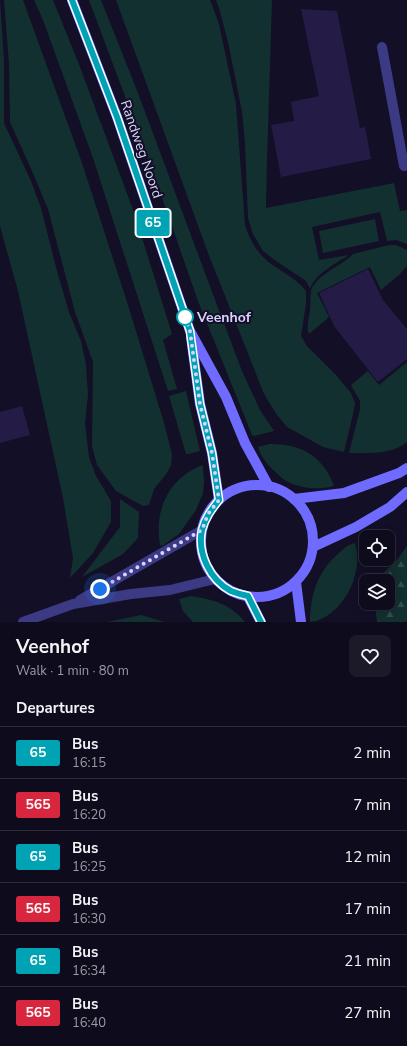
<!DOCTYPE html>
<meta charset="utf-8">
<style>
body{margin:0;font-family:"Nunito Sans",sans-serif;background:#1c1929;color:#f1f3f6;height:100vh;display:flex;flex-direction:column;font-size:15px;white-space:nowrap}
*{box-sizing:border-box;margin:0}
p{font-size:13px;color:#9b9ba3}
.icon{flex:none;width:22px;height:22px;fill:none;stroke:currentColor;stroke-width:2;stroke-linecap:round;stroke-linejoin:round}
.map{position:relative;height:622px;overflow:hidden}
.drawer{display:flex;flex-direction:column;background:#0e0b1c;flex:1}
.drawer>*{flex:none}
.badge{padding:0 8px;border-radius:3px;font-size:14px;line-height:26px}
.fabs{position:absolute;left:359px;top:530px;display:grid;gap:8px}
.fabs a{display:grid;place-items:center;width:36px;height:36px;border-radius:8px;background:#0e0b1c;box-shadow:0 2px 10px #0003,0 0 0 1px #2e2b3b;font-size:20px}
.you{position:absolute;width:20px;height:20px;margin:-10px;border:3px solid #fff;border-radius:50%;background:#1a73e8;box-shadow:0 0 0 6px #1a73e833}
.map>.badge{position:absolute;translate:-50% -50%;box-shadow:0 0 0 2px #fff}
h2{padding:0 16px;font-size:15px;line-height:36px}
.round{display:grid;place-items:center;flex:none;width:42px;height:42px;border-radius:8px;background:#1c1929}
.summary{display:flex;align-items:center;justify-content:space-between;height:68px;padding:0 16px}
h1{font-size:19px;font-weight:700;line-height:30px}
ul{padding:0;list-style:none}
li{display:flex;align-items:center;gap:12px;height:52px;padding:0 16px;border-top:1px solid #2e2b3b}
li div{flex:1}
li b{display:block;font-size:15px}
li em{font-style:normal}
li .badge{min-width:44px;font-weight:700;text-align:center}
.map>svg:first-child{display:block}
.green{fill:#12302f}
.forest{fill:url(#forest-firs)}
.building{fill:#241b47}
.lines{fill:none;stroke-linecap:round;stroke-linejoin:round}
.street{stroke:#3d3a85;stroke-width:10}
.secondary{stroke:#6f6bff;stroke-width:10}
.line-casing{stroke:#fff;stroke-width:9}
.line{stroke:#00a3b4;stroke-width:6}
.walk{stroke:#d9d4ff;stroke-width:4;stroke-dasharray:0 7.2}
.stop-dot{fill:#fff;stroke:#00a3b4;stroke-width:2}
.labels{text-anchor:middle;stroke-width:4;stroke-linejoin:round;paint-order:stroke}
.street-label{font-size:14px;fill:#d9d4ff;stroke:#130f26}
.stop-label{font-size:14px;font-weight:bold;fill:#d9d4ff;stroke:#130f26;text-anchor:start}
</style>
<div class="map">
<svg width="407" height="622" viewBox="0 0 407 622">
<defs>
<pattern id="forest-firs" width="22" height="20" patternUnits="userSpaceOnUse"><rect width="22" height="20" fill="#12302f"/><path d="M5 1l3.5 6h-7zM16 11l3.5 6h-7z" fill="#344d4e"/></pattern>
</defs>
<rect width="100%" height="100%" fill="#130f26"/>
<g class="green">
<path d="M0,0L4,61V123L31,181L41,208L57,271L69,312L81,341L86,364L88,395L85,423L89,457L96,476L111,501V522L93,553L70,578L73,558L63,498L18,291L0,226Z"/>
<path d="M4,0H23L82,163L128,305L164,423L172,454L171,465L167,473L154,489L149,505L143,506L116,491L97,465L92,446L93,362L75,312L48,209L32,171L10,122L9,64Z"/>
<path d="M34,0H53L80,67L135,215L172,334L163,340L177,389L168,391L93,158L43,20Z"/>
<path d="M89,0H101L138,93L214,297L242,371L260,410L274,431L254,436L252,435L198,301L151,166Z"/>
<path d="M116,0H210L219,24L236,104L245,225C249,238 256,251 266,260C281,272 294,276 306,291V304L301,336L307,346L336,375L351,393L355,403L354,410L344,452L323,447L287,427L277,415L264,394L208,253Z"/>
<path d="M216,0H272L267,161L266,208L394,183L400,211L407,210V244L396,240L387,241L380,212L312,227L319,260L349,255C335,264 316,273 310,289L306,281L276,261L263,251L253,234L248,218L245,144L242,112L228,42L219,8Z"/>
<path d="M375,219L379,241L323,253L319,231Z"/>
<path d="M389,245H396L407,250V266L399,275L381,290L370,267L317,293L329,317L309,334C306,326 309,318 310,310C311,304 310,297 311,291C315,275 342,266 353,254Z"/>
<path d="M407,362V442C391,455 369,453 349,453L360,409V401L351,385L368,371L379,385Z"/>
<path d="M186,391L200,451L189,454H186L169,396Z"/>
<path d="M269,444C274,444 280,444 285,445C309,448 326,463 334,486C319,490 302,489 288,482C283,480 278,474 273,470C266,463 261,456 258,447Z"/>
<path d="M202,465L203,467L204,482L203,493L196,510L179,534L162,546L160,545C154,510 168,479 202,465Z"/>
<path d="M120,499L139,512L138,538L123,554L82,577L120,527Z"/>
<path d="M355,543C363,569 349,603 325,617C320,619 316,622 310,622C310,597 317,572 337,555C343,549 347,545 355,543Z"/>
<path d="M191,596C214,600 229,603 245,622H193L183,611L179,599Z"/>
<path d="M141,615L165,622H107Z"/>
</g>
<path class="forest" d="M407,546V622H377L376,614V603H388V581H378L380,576L396,561Z"/>
<g class="building">
<path d="M301,9L337,11L360,128L365,127L371,159L281,177L271,125L294,121L291,102L319,96Z"/>
<path d="M368,269L383,300L407,329V359L378,382L334,326L319,293Z"/>
<path d="M22,406L30,435L0,443V412Z"/>
</g>
<g class="lines">
<g class="street">
<path d="M382,47L404,166L407,165"/>
<path d="M80,600L202,530"/>
<path d="M23,622L73,604L131,594L170,590L215,579"/>
</g>
<g class="secondary">
<path d="M72,0L117,117L190,331L226,397L245,443L269,487"/>
<path d="M191,337L200,404L212,453L219,500"/>
<circle cx="257" cy="541" r="56"/>
<path d="M294,499L344,493L399,473L407,468"/>
<path d="M313,547L356,527L390,507L407,492"/>
<path d="M296,582L301,622"/>
<path d="M248,597L261,622"/>
</g>
</g>
<g class="lines">
<g class="line-casing">
<path id="line" d="M72,0L117,117L190,331L200,404L212,453L219,500C212,509 205,518 202,530C197,553 210,580 231,591C236,593 243,595 248,596L261,622"/>
</g>
<use href="#line" class="line"/>
<path class="walk" d="M100,589L202,530L208,514L219,500L212,453L200,404L190,331L185,317"/>
</g>
<circle class="stop-dot" cx="185" cy="317" r="8"/>
<g class="labels">
<g class="street-label">
<text transform="translate(142 149) rotate(71)" y="5">Randweg Noord</text>
</g>
<g class="stop-label">
<text x="197" y="322">Veenhof</text>
</g>
</g>
</svg>
<div class="fabs">
<a><svg class="icon" aria-label="locate" viewBox="0 0 24 24"><circle cx="12" cy="12" r="6"/><path d="M12 2v4M12 18v4M2 12h4M18 12h4"/></svg></a>
<a><svg class="icon" aria-label="layers" viewBox="0 0 24 24"><path d="M12 4l9 5-9 5-9-5zM3 14l9 5 9-5"/></svg></a>
</div>
<div class="you" style="left:100px;top:589px"></div>
<b class="badge" style="left:153px;top:223px;background:#00a3b4;color:#fff">65</b>
</div>
<section class="drawer">
<div class="summary"><div><h1>Veenhof</h1><p>Walk · 1 min · 80 m</p></div><a class="round"><svg class="icon" aria-label="heart" viewBox="0 0 24 24"><path d="M12 20l-8-8c-3-5 5-10 8-4 3-6 11-1 8 4z"/></svg></a></div>
<h2>Departures</h2>
<ul>
<li><span class="badge" style="background:#00a3b4;color:#fff">65</span><div><b>Bus</b><p>16:15</p></div><em>2 min</em></li>
<li><span class="badge" style="background:#d7263d;color:#fff">565</span><div><b>Bus</b><p>16:20</p></div><em>7 min</em></li>
<li><span class="badge" style="background:#00a3b4;color:#fff">65</span><div><b>Bus</b><p>16:25</p></div><em>12 min</em></li>
<li><span class="badge" style="background:#d7263d;color:#fff">565</span><div><b>Bus</b><p>16:30</p></div><em>17 min</em></li>
<li><span class="badge" style="background:#00a3b4;color:#fff">65</span><div><b>Bus</b><p>16:34</p></div><em>21 min</em></li>
<li><span class="badge" style="background:#d7263d;color:#fff">565</span><div><b>Bus</b><p>16:40</p></div><em>27 min</em></li>
</ul>
</section>
